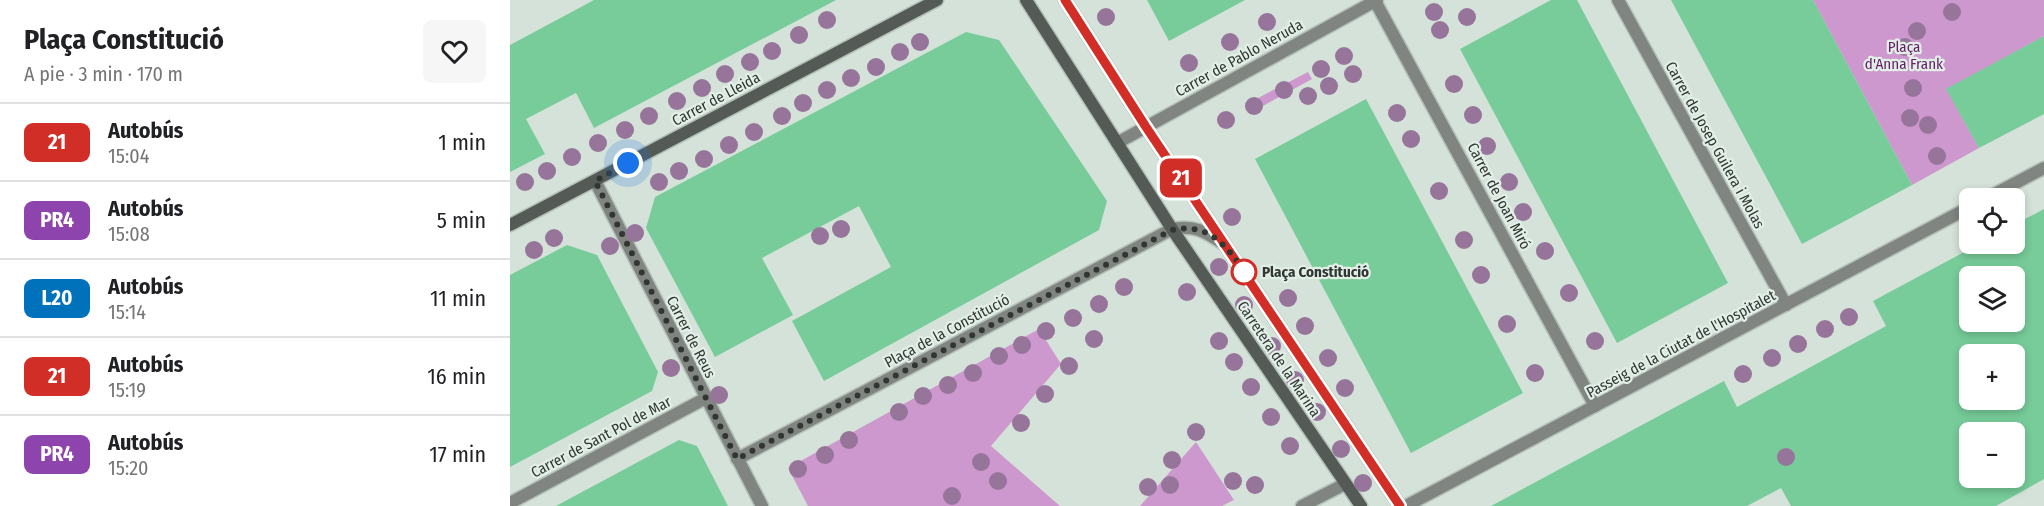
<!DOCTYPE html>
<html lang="es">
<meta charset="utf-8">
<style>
body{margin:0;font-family:"Fira Sans Condensed",sans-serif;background:#f6f6f6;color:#202124;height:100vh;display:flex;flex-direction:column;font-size:22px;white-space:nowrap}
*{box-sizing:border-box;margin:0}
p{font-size:20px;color:#757577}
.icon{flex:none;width:33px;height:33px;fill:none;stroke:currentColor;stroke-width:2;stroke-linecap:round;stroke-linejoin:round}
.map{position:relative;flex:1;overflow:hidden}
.details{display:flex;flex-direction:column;background:#fff;width:510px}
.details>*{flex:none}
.badge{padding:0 12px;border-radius:9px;font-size:21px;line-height:39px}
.controls{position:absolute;left:1449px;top:188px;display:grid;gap:12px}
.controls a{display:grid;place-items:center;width:66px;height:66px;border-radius:9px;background:#fff;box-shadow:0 3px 9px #0003;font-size:30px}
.you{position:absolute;width:30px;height:30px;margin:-15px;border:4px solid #fff;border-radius:50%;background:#1a73e8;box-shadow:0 0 0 9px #1a73e833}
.map>.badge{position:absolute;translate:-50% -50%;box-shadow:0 0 0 3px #fff}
.round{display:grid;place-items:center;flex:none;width:63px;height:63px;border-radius:9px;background:#f6f6f6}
.overview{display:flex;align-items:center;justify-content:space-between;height:102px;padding:0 24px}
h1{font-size:28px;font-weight:700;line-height:45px}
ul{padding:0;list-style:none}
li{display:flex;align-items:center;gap:18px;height:78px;padding:0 24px;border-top:2px solid #e0e0e0}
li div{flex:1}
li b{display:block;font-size:22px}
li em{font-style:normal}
li .badge{min-width:66px;font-weight:700;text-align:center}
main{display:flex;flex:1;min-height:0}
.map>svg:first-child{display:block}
.green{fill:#cd98ce}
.building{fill:#7c9;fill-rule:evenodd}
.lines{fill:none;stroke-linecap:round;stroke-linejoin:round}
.street-casing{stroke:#b4c0b8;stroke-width:15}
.secondary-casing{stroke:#b4c0b8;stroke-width:15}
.street{stroke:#808581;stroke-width:12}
.secondary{stroke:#545b56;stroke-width:12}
.tree{fill:#97759b}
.line-casing{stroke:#fff;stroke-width:14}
.line{stroke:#d02e26;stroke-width:9}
.walk{stroke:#313633;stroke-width:6;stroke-dasharray:0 10.8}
.stop-dot{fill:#fff;stroke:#d02e26;stroke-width:3}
.labels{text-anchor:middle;stroke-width:4.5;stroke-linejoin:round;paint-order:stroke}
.park-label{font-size:15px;fill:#651c69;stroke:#e2efe7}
.street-label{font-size:15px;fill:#313633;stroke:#e2efe7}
.stop-label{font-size:15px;font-weight:bold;fill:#313633;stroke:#e2efe7;text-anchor:start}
</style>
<main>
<section class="details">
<div class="overview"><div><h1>Plaça Constitució</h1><p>A pie · 3 min · 170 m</p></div><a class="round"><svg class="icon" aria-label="heart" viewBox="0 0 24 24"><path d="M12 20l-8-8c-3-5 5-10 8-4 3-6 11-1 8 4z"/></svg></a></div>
<ul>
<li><span class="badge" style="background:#d02e26;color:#fff">21</span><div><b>Autobús</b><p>15:04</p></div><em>1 min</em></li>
<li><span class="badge" style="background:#8e44ad;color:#fff">PR4</span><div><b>Autobús</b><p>15:08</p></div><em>5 min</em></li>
<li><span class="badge" style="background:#0072bc;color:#fff">L20</span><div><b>Autobús</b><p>15:14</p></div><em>11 min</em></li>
<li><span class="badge" style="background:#d02e26;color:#fff">21</span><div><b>Autobús</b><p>15:19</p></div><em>16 min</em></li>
<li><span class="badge" style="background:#8e44ad;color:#fff">PR4</span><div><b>Autobús</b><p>15:20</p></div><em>17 min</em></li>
</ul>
</section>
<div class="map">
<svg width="1534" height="506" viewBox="0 0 1534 506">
<rect width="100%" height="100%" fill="#d5e2d9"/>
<g class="green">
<path d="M1303,0H1534V36L1437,90L1469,148L1402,185Z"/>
<path d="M798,72L802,79L751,107L746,99Z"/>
<path d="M529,329L551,364L481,446L550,506H298L278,468Z"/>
<path d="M686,442L724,500L712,506H630Z"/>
</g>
<g class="building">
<path d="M84,0H326L84,128L66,93L16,119L35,154L0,172V45Z"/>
<path d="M637,0H735L659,41Z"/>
<path d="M1041,0H1067L1218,283L1107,343L950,49Z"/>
<path d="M1161,0H1303L1402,185L1292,244Z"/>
<path d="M456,32L489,40L597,201L589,230L314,381L282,321L381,267L349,206L252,258L283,315L205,357L136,228L145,197Z"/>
<path d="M1534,36V114L1469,148L1436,89Z"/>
<path d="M856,99L1013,393L901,453L745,159Z"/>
<path d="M1534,209V479L1486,506H1281L1271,488L1237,506H981L1214,381L1227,407L1376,326L1363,301L1471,243H1504V225ZM1460,276H1504V321H1460ZM1460,354H1504V399H1460ZM1460,432H1504V477H1460Z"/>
<path d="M57,245L87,255L148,372L142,391L0,467V275Z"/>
<path d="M169,440L187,446L218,506H46Z"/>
</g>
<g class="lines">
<g class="street-casing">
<g id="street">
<path d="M1108,0L1276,305"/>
<path d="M865,1L1085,406"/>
<path d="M607,143L867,0"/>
<path d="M85,181L252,506"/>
<path d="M1477,198L1534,168"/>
<path d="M227,459L662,229C685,224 697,233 715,245"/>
<path d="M0,503L196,398"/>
<path d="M792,506L835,484"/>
<path d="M896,506L1460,207"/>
</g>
</g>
<g class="secondary-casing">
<g id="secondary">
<path d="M516,0L662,229L851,506"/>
<path d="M555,0L636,127L890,506"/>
<path d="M0,225L427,0"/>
</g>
</g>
<use href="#street" class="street"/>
<use href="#secondary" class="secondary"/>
</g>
<g class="tree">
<circle cx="924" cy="12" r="9"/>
<circle cx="1442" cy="12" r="9"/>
<circle cx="596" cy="17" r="9"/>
<circle cx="957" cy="17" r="9"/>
<circle cx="317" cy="20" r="9"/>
<circle cx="757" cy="22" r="9"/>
<circle cx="930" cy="30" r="9"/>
<circle cx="1407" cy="31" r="9"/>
<circle cx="289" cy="35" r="9"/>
<circle cx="410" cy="42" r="9"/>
<circle cx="720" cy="42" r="9"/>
<circle cx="1395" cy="47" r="9"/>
<circle cx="262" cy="51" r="9"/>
<circle cx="390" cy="52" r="9"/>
<circle cx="834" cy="56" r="9"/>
<circle cx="240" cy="62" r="9"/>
<circle cx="679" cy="63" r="9"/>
<circle cx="366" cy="67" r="9"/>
<circle cx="811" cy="69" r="9"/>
<circle cx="215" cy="74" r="9"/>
<circle cx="843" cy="74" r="9"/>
<circle cx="341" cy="78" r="9"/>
<circle cx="944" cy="84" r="9"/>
<circle cx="819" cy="86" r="9"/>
<circle cx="192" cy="88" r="9"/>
<circle cx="1403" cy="88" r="9"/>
<circle cx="317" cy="90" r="9"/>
<circle cx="774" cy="90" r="9"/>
<circle cx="798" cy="96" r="9"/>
<circle cx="167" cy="101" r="9"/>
<circle cx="293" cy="103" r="9"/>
<circle cx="744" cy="106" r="9"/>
<circle cx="887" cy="113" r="9"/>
<circle cx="963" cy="115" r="9"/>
<circle cx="139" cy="116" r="9"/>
<circle cx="272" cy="116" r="9"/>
<circle cx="1400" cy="118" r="9"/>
<circle cx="716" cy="120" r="9"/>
<circle cx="1418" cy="125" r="9"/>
<circle cx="115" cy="130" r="9"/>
<circle cx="244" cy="132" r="9"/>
<circle cx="901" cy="139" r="9"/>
<circle cx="88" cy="143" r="9"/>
<circle cx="219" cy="145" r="9"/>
<circle cx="977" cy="146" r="9"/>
<circle cx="1427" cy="156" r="9"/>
<circle cx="62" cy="157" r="9"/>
<circle cx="194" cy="159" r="9"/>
<circle cx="37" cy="171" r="9"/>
<circle cx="169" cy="171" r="9"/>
<circle cx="15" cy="182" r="9"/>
<circle cx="149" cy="182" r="9"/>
<circle cx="999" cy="182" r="9"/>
<circle cx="929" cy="191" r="9"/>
<circle cx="1013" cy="212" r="9"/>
<circle cx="722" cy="217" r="9"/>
<circle cx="331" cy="229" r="9"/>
<circle cx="125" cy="233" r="9"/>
<circle cx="310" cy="236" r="9"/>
<circle cx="44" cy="238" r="9"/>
<circle cx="954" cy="240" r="9"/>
<circle cx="100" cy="246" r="9"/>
<circle cx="24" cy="250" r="9"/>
<circle cx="1035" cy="251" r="9"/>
<circle cx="709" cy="267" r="9"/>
<circle cx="971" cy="275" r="9"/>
<circle cx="614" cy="287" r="9"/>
<circle cx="677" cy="292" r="9"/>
<circle cx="1059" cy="293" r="9"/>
<circle cx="778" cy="298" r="9"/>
<circle cx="589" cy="304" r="9"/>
<circle cx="734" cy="305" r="9"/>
<circle cx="1339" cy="317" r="9"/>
<circle cx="563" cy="318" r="9"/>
<circle cx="997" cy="324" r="9"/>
<circle cx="795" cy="326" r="9"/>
<circle cx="1315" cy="329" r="9"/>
<circle cx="536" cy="331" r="9"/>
<circle cx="584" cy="339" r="9"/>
<circle cx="709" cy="341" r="9"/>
<circle cx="1085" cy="341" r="9"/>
<circle cx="1288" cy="344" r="9"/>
<circle cx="512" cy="345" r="9"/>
<circle cx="762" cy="346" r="9"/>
<circle cx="489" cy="356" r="9"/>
<circle cx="818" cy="358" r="9"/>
<circle cx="1262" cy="358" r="9"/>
<circle cx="724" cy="362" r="9"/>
<circle cx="559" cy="366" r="9"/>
<circle cx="161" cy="368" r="9"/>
<circle cx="463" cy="373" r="9"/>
<circle cx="1025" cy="373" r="9"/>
<circle cx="1233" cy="374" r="9"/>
<circle cx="785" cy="380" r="9"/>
<circle cx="438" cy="385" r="9"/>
<circle cx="741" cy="387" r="9"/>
<circle cx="835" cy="388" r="9"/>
<circle cx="535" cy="394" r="9"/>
<circle cx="209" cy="395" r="9"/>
<circle cx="413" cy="396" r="9"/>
<circle cx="389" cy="412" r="9"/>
<circle cx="807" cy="412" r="9"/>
<circle cx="761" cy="417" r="9"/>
<circle cx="511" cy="423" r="9"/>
<circle cx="686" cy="432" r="9"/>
<circle cx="339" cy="440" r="9"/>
<circle cx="780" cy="446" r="9"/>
<circle cx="831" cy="449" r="9"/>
<circle cx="315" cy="455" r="9"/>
<circle cx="1276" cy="457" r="9"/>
<circle cx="662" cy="460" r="9"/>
<circle cx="471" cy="462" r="9"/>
<circle cx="288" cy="469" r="9"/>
<circle cx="488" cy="481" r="9"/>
<circle cx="723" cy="481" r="9"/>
<circle cx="853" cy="483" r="9"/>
<circle cx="660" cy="485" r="9"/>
<circle cx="745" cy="485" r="9"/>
<circle cx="638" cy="487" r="9"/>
<circle cx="442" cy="496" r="9"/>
</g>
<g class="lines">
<g class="line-casing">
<path id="line" d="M555,0L636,127L890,506"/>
</g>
<use href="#line" class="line"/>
<path class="walk" d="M118,163L85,181L227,459L662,230C697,222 717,245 734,272"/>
</g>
<circle class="stop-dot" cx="734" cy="272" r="12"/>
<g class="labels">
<g class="park-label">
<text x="1394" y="52">Plaça<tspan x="1394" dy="17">d'Anna Frank</tspan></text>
</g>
<g class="street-label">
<text transform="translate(729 58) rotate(-29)" y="5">Carrer de Pablo Neruda</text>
<text transform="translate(206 99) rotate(-28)" y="5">Carrer de Lleida</text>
<text transform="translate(1205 145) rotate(61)" y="5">Carrer de Josep Guilera i Molas</text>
<text transform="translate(989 196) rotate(62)" y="5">Carrer de Joan Miró</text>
<text transform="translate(437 331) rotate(-28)" y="5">Plaça de la Constitució</text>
<text transform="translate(181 337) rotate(63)" y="5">Carrer de Reus</text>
<text transform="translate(1171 344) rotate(-28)" y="5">Passeig de la Ciutat de l'Hospitalet</text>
<text transform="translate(769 359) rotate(56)" y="5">Carretera de la Marina</text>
<text transform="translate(91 437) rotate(-28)" y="5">Carrer de Sant Pol de Mar</text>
</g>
<g class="stop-label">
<text x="752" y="277">Plaça Constitució</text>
</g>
</g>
</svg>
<div class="controls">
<a><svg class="icon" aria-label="locate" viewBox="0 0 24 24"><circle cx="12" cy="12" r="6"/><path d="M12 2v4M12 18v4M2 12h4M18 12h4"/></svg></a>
<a><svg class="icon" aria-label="layers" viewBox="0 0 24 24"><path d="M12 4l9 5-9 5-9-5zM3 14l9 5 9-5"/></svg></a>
<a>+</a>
<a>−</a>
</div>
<div class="you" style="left:118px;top:163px"></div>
<b class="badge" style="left:671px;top:178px;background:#d02e26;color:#fff">21</b>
</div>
</main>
